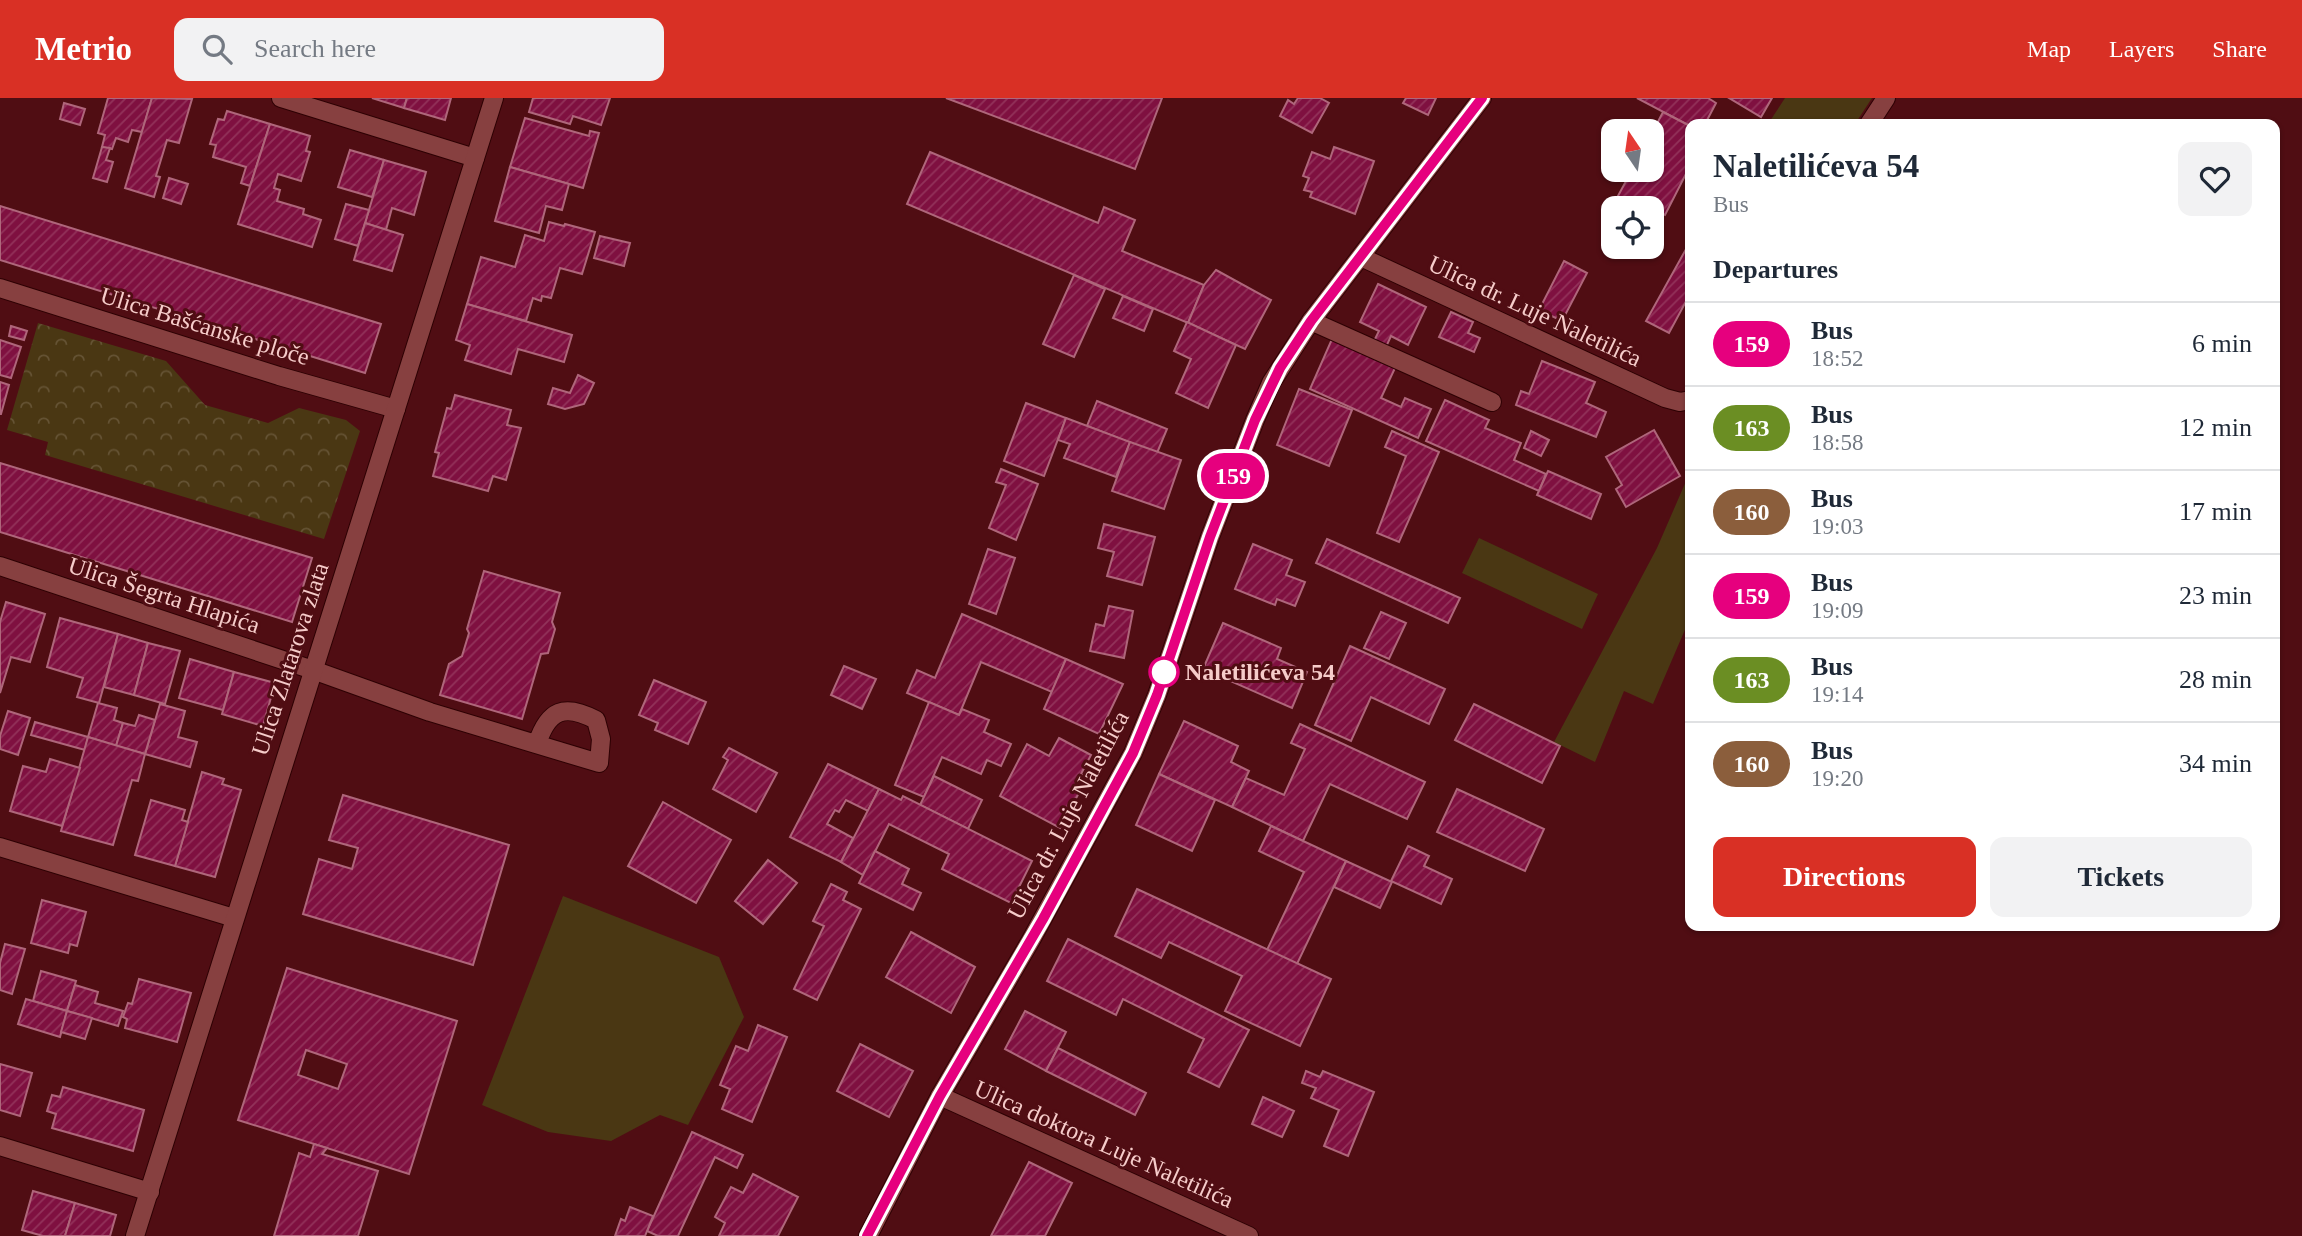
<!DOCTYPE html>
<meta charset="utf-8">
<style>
body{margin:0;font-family:Georgia,serif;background:#f2f2f3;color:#1f2937;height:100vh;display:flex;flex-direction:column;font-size:26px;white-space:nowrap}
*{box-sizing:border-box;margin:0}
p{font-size:23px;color:#747a83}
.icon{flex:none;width:38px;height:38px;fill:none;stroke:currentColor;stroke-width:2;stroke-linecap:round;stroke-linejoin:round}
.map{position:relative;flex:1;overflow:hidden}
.sheet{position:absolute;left:1685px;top:21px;width:595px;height:812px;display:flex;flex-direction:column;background:#fff;border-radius:14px;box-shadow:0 2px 5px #0004}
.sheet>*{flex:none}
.badge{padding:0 14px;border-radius:23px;font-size:24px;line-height:46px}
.needle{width:46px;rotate:347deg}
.tools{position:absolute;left:1601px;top:21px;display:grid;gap:14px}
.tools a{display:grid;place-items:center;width:63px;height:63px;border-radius:14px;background:#fff;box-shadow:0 2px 5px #0004;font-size:35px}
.map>.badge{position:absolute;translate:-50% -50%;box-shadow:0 0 0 4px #fff}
h2{padding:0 28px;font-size:26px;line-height:63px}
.round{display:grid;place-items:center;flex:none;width:74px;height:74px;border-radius:14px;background:#f2f2f3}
.summary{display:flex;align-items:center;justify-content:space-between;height:119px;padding:0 28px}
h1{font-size:33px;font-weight:800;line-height:52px}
.button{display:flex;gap:14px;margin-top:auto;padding:14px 28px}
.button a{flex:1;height:80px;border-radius:14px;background:#d93025;color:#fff;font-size:28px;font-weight:800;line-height:80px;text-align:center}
.button a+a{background:#f2f2f3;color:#1f2937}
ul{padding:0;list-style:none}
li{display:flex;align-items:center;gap:21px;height:84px;padding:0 28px;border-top:2px solid #e0e1e3}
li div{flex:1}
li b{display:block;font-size:26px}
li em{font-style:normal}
li .badge{min-width:77px;font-weight:700;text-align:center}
header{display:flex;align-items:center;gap:42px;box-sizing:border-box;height:98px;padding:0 35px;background:#d93025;color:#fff}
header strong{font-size:33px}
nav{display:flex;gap:38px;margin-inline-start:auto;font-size:24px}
.search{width:490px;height:63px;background:#f2f2f3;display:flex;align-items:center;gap:18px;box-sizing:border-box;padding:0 24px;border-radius:14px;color:#747a83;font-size:26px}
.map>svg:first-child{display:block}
.green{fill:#4a3713}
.park{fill:url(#park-crowns)}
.building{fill:url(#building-hatch);stroke:#af667b;stroke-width:2;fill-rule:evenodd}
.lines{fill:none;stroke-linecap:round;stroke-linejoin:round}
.minor-casing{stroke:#2d0003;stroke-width:20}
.minor{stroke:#874040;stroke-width:18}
.line-casing{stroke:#fff;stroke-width:16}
.line{stroke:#e6007e;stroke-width:10}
.stop-dot{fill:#fff;stroke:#e6007e;stroke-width:3.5}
.labels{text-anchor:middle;stroke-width:6;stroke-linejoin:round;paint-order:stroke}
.street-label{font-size:24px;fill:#f6ccca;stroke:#500d13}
.stop-label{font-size:24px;font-weight:bold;fill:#f6ccca;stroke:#500d13;text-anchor:start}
</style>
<header>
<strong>Metrio</strong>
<div class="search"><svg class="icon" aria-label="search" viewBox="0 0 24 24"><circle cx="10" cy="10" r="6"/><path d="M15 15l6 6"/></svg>Search here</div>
<nav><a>Map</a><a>Layers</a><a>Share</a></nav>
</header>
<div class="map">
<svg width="2302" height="1138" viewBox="0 0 2302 1138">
<defs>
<pattern id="park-crowns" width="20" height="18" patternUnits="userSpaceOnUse" patternTransform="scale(1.75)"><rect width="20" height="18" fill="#4a3713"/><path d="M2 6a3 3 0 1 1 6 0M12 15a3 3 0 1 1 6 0" fill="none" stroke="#655334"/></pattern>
<pattern id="building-hatch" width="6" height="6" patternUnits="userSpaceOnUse" patternTransform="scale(1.75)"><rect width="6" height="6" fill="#7f1040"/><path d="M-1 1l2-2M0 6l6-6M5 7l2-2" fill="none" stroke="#92325a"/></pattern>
</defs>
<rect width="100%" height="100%" fill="#500d13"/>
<g class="green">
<path d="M1785,0H1872L1855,26H1768Z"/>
<path d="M1690,374V520L1653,606L1624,593L1595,664L1554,644L1657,450Z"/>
<path d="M1479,440L1598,496L1582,531L1462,475Z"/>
<path d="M563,798L719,859L744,919L688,1027L660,1017L611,1043L548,1034L482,1007Z"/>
</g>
<path class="park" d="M38,225L166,263L205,307L268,325L299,310L346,322L360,333L324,441L45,357L48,344L7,332Z"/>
<g class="building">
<path d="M108,0H152L142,34L132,32L128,44L116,40L112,51L102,49L105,37L98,35Z"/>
<path d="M152,0L192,1L179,45L167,42L156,78L160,79L154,99L125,90Z"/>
<path d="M372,0H407L404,10Z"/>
<path d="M407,0H451L445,22L404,10Z"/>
<path d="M533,0H610L601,27L573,18L570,26L529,14Z"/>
<path d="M946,0H1162L1135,71Z"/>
<path d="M1298,0H1320L1329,5L1312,35L1280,18L1288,2L1294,6Z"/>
<path d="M1406,0H1436L1428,17L1403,5Z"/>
<path d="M1637,0H1708L1716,5L1705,26L1690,28Z"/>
<path d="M1729,0H1772L1761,19Z"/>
<path d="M64,5L85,11L80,27L60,21Z"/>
<path d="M227,13L270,26L250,88L241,85L246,69L213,59L216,47L210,46L218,21L224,22Z"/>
<path d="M1663,14L1690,28L1688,32L1690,33V68L1665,117L1655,112L1652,118V110H1614L1612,109L1632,72H1652V35Z"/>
<path d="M525,20L589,38L590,33L599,35L583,90L510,69Z"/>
<path d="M270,26L310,38L306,53L310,54L301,83L278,76L274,90L280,92L277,103L304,111L303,116L321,122L312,149L238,126Z"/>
<path d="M102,49L110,50L106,62L113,64L107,84L93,80Z"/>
<path d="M1334,49L1374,63L1355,116L1310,99L1312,94L1304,92L1309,80L1303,78L1312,54L1330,61Z"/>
<path d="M350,52L384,62L372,99L338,89Z"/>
<path d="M930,54L1098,125L1104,109L1135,122L1122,153L1204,187L1188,225L907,106Z"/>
<path d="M384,62L426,74L414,117L392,110L386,132L365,125Z"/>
<path d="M510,69L569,86L562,112L546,108L539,135L495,123Z"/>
<path d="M169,80L188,86L181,106L163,100Z"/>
<path d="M346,106L369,112L358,148L335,141Z"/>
<path d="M0,108L381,226L365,275L0,162Z"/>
<path d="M549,124L564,128L565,126L595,134L582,176L560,170L551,200L542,198L541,203L533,200L526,223L467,206L481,159L515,169L525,137L544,143Z"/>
<path d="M365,125L403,137L392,173L354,162Z"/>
<path d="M600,138L630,145L624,168L594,160Z"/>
<path d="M1690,144V196L1669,235L1646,223Z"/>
<path d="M1564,163L1587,175L1562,223L1539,212Z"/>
<path d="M1216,172L1271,202L1245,251L1188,225L1204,187Z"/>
<path d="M1074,177L1105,191L1074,259L1043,246Z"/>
<path d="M1378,186L1426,209L1408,247L1391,238L1386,249L1374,243L1379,233L1360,224Z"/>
<path d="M1123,198L1153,211L1144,233L1113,220Z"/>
<path d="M467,206L572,237L564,264L518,251L511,276L465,262L470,247L456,242Z"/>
<path d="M1451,214L1473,224L1468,235L1480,240L1474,254L1439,239Z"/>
<path d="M1187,224L1236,247L1208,310L1176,295L1191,261L1174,253Z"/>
<path d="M11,228L27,233L24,242L9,238Z"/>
<path d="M1332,241L1395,270L1381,300L1401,309L1405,300L1431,311L1418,340L1310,291Z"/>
<path d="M0,242L21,249L11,280L0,277Z"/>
<path d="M1542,263L1595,284L1586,305L1606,314L1596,339L1516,307L1521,293L1529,296Z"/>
<path d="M578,277L594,285L584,306L565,311L548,306L553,290L570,295Z"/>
<path d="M0,284L9,287L1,316H0Z"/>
<path d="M1299,291L1352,312L1329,368L1277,347Z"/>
<path d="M455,297L511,312L507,327L521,330L506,382L493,378L488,393L433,378L439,355L435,354L447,310L451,311Z"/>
<path d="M1445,302L1489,322L1485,330L1521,345L1514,362L1546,376L1539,393L1426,343Z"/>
<path d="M1097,303L1167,331L1157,355L1087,328Z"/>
<path d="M1026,305L1066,320L1044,378L1004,363Z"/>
<path d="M1066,320L1130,344L1116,379L1064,360L1070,346L1058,342Z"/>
<path d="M1654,332L1680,378L1626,409L1616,391L1622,387L1606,359Z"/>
<path d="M1392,333L1439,354L1399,444L1377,435L1406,358L1385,349Z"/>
<path d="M1531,333L1549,342L1541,358L1524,350Z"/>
<path d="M1130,344L1181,362L1164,411L1112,393Z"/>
<path d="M0,365L312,460L292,524L0,434Z"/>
<path d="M1001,371L1038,386L1016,442L989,430L1006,387L996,384Z"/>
<path d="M1548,373L1601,396L1591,421L1537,397Z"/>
<path d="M1104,426L1155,439L1142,487L1107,478L1114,454L1098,450Z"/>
<path d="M1327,441L1460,500L1448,525L1316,465Z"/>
<path d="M1253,446L1292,462L1286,477L1305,484L1295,508L1277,501L1275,507L1235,491Z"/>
<path d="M988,451L1015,460L996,516L969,506Z"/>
<path d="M484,473L560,495L552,524L555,531L548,555L541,556L522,621L440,597L449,566L462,558L469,535L467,531Z"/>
<path d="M6,504L45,516L30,564L11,559L0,595V524Z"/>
<path d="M1109,508L1133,513L1124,560L1090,553L1096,526L1104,528Z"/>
<path d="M1381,514L1406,525L1389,561L1364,550Z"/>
<path d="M962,516L1066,561L1052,594L981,564L959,617L907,595L917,572L935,580Z"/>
<path d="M60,520L118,536L99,605L77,599L83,580L47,569Z"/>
<path d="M1223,525L1281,550L1277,561L1307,574L1292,610L1203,571Z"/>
<path d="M118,536L148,545L134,597L104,589Z"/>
<path d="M148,545L180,553L165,606L134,597Z"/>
<path d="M1350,548L1445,591L1429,626L1371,599L1351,643L1315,627Z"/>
<path d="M190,561L234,574L223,612L179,600Z"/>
<path d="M1066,561L1123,586L1099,636L1044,611Z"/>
<path d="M844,568L876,581L862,611L831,597Z"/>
<path d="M234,574L275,585L263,628L222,616Z"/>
<path d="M654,582L706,604L688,646L655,632L658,625L639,617Z"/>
<path d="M929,604L959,617L962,611L989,622L984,634L1011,646L1001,668L987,662L981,676L942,659L924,699L895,687Z"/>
<path d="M98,605L117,610L114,622L123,625L116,648L88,639Z"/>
<path d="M160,606L185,613L178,639L197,644L190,669L145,656Z"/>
<path d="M1474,606L1560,648L1542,685L1455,642Z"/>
<path d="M8,613L30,620L18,657L0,651V638Z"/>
<path d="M139,617L155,622L145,656L116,648L123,625L135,628Z"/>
<path d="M1184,623L1238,648L1231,664L1249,673L1232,709L1159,676Z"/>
<path d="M35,624L88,639L85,652L31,637Z"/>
<path d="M1300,626L1425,684L1407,721L1330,686L1303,743L1232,709L1246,680L1284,697L1305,651L1291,645Z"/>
<path d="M88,639L145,656L138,683L132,682L113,747L61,733Z"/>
<path d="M1059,640L1091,657L1081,676L1087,680L1060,730L1000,698L1027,646L1049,658Z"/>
<path d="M729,650L777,675L756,714L713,691L728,662L723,659Z"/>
<path d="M50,661L80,670L62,728L10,713L23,668L46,674Z"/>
<path d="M828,666L879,691L868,713L846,702L839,714L835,712L827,726L853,740L841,764L790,739Z"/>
<path d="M202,674L224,681L222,686L241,692L215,779L175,768Z"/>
<path d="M1159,676L1215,702L1192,753L1136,727Z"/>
<path d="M934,678L982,702L968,731L920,707Z"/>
<path d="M879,691L901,702L903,698L1032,763L1011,805L942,771L949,756L889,726L863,777L841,764Z"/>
<path d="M1457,691L1544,731L1525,773L1437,734Z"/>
<path d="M343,697L509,747L473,867L303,816L319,761L352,771L358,750L329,742Z"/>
<path d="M151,702L185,712L182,722L188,724L175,768L135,757Z"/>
<path d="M663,704L731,742L696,805L628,768Z"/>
<path d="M1271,728L1346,763L1297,866L1267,852L1304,774L1259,753Z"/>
<path d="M1408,748L1429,758L1424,768L1452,781L1441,806L1391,783Z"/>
<path d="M875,753L909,771L902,786L921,795L913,812L859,785Z"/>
<path d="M768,762L797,785L763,826L735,803Z"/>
<path d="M1346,763L1392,784L1380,810L1334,789Z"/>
<path d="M831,786L847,794L843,802L861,811L817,902L794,891L824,828L813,823Z"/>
<path d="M1137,791L1331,881L1300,948L1225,913L1242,878L1169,844L1161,860L1115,838Z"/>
<path d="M42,802L86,814L77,848L70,846L68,855L31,845Z"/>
<path d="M911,834L975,869L951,915L886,879Z"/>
<path d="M1068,841L1249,932L1219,989L1188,974L1204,941L1123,901L1116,917L1047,883Z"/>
<path d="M5,846L25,851L12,896L0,892V865Z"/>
<path d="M287,870L457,923L409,1076L238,1022ZM306,952L347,966L338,991L298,977Z"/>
<path d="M41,873L76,883L67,913L33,903Z"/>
<path d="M139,881L191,895L177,944L125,930L127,921L123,919L128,905L132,906Z"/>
<path d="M75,887L98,894L95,905L123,913L118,928L67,913Z"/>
<path d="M26,901L67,913L60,939L18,926Z"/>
<path d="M67,913L92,920L85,941L61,934Z"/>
<path d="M1025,913L1066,934L1046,973L1005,951Z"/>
<path d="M758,927L787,939L752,1024L722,1011L730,991L720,987L736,948L748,953Z"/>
<path d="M860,946L913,973L889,1019L837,993Z"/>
<path d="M1058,950L1146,995L1135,1017L1046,973Z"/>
<path d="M0,966L32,975L20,1018L0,1012Z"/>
<path d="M1306,973L1320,979L1323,973L1374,994L1348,1058L1324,1048L1339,1012L1311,1000L1316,990L1302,985Z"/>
<path d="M63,989L144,1012L133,1053L52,1030L56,1016L47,1013L52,997L60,999Z"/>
<path d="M1263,999L1294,1013L1282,1039L1252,1026Z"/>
<path d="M692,1034L743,1057L737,1070L715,1059L678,1138H658L647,1133Z"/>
<path d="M314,1046L327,1050L322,1056L378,1073L358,1138H274L299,1055L310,1059Z"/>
<path d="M1029,1064L1072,1085L1045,1138H991Z"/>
<path d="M753,1076L798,1099L778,1138H719L725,1125L715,1119L731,1089L743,1095Z"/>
<path d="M33,1093L75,1105L65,1138H43L22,1132Z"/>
<path d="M75,1105L116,1117L110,1138H65Z"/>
<path d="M630,1109L653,1118L645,1138H615L621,1121L625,1123Z"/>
</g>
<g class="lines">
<g class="minor-casing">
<g id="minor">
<path d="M281,0L475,60"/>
<path d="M1869,26L1886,0"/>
<path d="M1361,159L1665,300L1680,304L1690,302"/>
<path d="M0,190L279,278L396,311"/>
<path d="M1311,223L1492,304"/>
<path d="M0,468L313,572L430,614L599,665L601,641L596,622C564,605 548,612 537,646"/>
<path d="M0,749L234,820"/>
<path d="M940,998L1249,1138"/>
<path d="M0,1048L150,1094"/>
<path d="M135,1138L494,0"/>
<path d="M868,1138L940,998L1031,842L1133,655L1157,597L1210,439L1255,322L1271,285L1311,223L1482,0"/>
</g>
</g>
<use href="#minor" class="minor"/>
</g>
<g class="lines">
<g class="line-casing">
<path id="line" d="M867,1138L940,998L1043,821L1133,655L1157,597L1210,439L1255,322L1280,270L1311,223L1482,0"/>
</g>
<use href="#line" class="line"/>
</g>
<circle class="stop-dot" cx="1164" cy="574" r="14"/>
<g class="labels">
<g class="street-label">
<text transform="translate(1535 213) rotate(25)" y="8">Ulica dr. Luje Naletilića</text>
<text transform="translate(205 228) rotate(17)" y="8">Ulica Bašćanske ploče</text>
<text transform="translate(164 497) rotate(18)" y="8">Ulica Šegrta Hlapića</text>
<text transform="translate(290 561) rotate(-72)" y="8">Ulica Zlatarova zlata</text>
<text transform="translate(1068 717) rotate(-62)" y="8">Ulica dr. Luje Naletilića</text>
<text transform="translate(1104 1046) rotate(24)" y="8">Ulica doktora Luje Naletilića</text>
</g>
<g class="stop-label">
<text x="1185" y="582">Naletilićeva 54</text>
</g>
</g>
</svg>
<div class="tools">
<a><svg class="needle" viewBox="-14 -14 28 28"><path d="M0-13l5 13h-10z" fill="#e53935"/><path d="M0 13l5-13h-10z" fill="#747a83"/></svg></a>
<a><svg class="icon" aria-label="locate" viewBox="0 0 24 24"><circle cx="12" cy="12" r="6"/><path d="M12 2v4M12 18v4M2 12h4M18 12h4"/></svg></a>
</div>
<b class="badge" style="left:1233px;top:378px;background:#e6007e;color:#fff">159</b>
<section class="sheet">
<div class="summary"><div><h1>Naletilićeva 54</h1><p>Bus</p></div><a class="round"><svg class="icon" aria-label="heart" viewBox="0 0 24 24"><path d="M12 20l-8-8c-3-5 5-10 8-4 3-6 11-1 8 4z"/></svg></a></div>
<h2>Departures</h2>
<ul>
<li><span class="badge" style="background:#e6007e;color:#fff">159</span><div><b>Bus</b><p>18:52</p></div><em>6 min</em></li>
<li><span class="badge" style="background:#6b8e23;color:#fff">163</span><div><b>Bus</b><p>18:58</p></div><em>12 min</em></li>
<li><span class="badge" style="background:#8b5e3c;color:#fff">160</span><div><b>Bus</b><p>19:03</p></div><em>17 min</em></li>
<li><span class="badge" style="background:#e6007e;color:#fff">159</span><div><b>Bus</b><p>19:09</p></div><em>23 min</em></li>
<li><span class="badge" style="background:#6b8e23;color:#fff">163</span><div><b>Bus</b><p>19:14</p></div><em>28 min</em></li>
<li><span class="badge" style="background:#8b5e3c;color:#fff">160</span><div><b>Bus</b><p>19:20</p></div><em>34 min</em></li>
</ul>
<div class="button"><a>Directions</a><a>Tickets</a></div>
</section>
</div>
